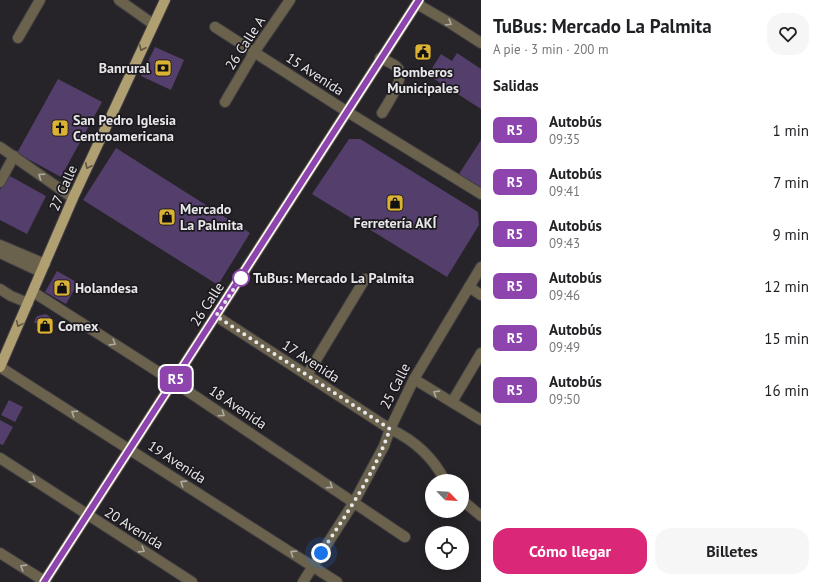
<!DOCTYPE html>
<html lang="es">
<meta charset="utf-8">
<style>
body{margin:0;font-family:"PT Sans",sans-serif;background:#f6f6f6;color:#202124;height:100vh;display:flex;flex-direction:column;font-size:15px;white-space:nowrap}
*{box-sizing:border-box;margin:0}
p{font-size:13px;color:#757577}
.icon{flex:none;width:22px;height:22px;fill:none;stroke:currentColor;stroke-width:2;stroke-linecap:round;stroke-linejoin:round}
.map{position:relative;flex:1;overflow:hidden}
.panel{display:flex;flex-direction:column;background:#fff;width:340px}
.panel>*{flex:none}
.badge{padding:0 8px;border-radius:6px;font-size:14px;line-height:26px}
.needle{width:26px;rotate:115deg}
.controls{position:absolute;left:425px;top:474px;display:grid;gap:8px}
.controls a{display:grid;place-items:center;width:44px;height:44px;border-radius:50%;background:#fff;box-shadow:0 2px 10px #0003;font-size:20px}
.you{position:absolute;width:20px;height:20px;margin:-10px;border:3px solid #fff;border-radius:50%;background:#1a73e8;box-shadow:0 0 0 6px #1a73e833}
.map>.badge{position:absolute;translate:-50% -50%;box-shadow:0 0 0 2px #fff}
h2{padding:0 12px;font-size:15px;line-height:36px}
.round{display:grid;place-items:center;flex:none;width:42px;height:42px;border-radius:16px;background:#f6f6f6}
.headline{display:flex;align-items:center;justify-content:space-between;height:68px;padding:0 12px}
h1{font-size:19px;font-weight:700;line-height:30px}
.button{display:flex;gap:8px;margin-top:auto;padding:8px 12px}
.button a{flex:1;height:46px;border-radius:16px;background:#db2777;color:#fff;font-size:16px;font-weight:700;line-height:46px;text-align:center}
.button a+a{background:#f6f6f6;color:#202124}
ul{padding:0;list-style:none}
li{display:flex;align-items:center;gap:12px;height:52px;padding:0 12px}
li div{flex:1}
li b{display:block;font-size:15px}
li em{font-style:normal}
li .badge{min-width:44px;font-weight:700;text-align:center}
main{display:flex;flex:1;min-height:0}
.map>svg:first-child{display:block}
.building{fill:#543e6b}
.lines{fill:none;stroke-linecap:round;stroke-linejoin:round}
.minor-casing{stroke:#413f43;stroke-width:12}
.major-casing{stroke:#413f43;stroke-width:12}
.minor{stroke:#6a624c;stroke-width:10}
.major{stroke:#b09f71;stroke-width:10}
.oneway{stroke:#afaba3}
.oneway2{stroke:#5f5643}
.line-casing{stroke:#fff;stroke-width:9}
.line{stroke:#8e44ad;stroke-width:6}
.walk{stroke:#e8e7ea;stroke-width:4;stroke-dasharray:0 7.2}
.stop-dot{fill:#fff;stroke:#8e44ad;stroke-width:2}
.labels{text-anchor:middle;stroke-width:3.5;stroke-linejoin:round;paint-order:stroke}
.street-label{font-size:14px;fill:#e8e7ea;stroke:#1c1a1e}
.poi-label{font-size:14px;font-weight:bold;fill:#e8e7ea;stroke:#1c1a1e;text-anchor:start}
.stop-label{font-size:14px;font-weight:bold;fill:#e8e7ea;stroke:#1c1a1e;text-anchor:start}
</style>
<main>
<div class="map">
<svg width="481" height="582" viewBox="0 0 481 582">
<rect width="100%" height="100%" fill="#262428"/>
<g class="building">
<path d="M155,47L184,60L171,90L141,76Z"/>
<path d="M457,53L481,69V109L428,75L441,54L452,61Z"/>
<path d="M58,79L102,102L61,177L17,153Z"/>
<path d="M349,139H360L478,212L479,225L447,277L312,194Z"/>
<path d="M481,140V188L459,174Z"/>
<path d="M116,148L250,233L218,285L83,200Z"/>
<path d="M8,175L46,196L27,234L0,220V190Z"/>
<path d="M57,271L78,283L66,304L45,292Z"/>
<path d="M46,314L54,320L46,331L34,322L37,316Z"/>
<path d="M9,400L23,407L15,422L1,415Z"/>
<path d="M0,420L13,427L3,445L0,444Z"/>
</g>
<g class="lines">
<g class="minor-casing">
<g id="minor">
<path d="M119,0L153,24"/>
<path d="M417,4L450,23L481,43"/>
<path d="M215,27L346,111L481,194"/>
<path d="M18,38L40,0"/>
<path d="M380,58C386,61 396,64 399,70C404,79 387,105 382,113"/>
<path d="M225,102L255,51L290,0"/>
<path d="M0,147L73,198"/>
<path d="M0,182L14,156"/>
<path d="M0,245L45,264"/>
<path d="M0,253L41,272"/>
<path d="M469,287L481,295"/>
<path d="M0,289L11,296L28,303"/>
<path d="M33,292L174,382L405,537"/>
<path d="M216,316L390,429C414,440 433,457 445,481"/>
<path d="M0,367L337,582"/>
<path d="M307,375L365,279"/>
<path d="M414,379L481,420"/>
<path d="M452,402L481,353"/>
<path d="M0,458L192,582"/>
<path d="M462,500L481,516"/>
<path d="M0,553L46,582"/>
<path d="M303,582L354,502L384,446L390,429L414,379L481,267"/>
</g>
</g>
<g class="major-casing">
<g id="major">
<path d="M0,367L73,198L165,0"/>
<path d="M44,582L419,0"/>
</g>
</g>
<use href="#minor" class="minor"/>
<use href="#major" class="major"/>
</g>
<defs><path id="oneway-chevron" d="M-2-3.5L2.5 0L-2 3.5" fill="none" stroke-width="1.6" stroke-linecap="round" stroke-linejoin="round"/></defs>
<g class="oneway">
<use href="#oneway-chevron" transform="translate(449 23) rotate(30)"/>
<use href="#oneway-chevron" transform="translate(41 176) rotate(-145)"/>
<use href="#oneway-chevron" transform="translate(113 343) rotate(32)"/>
<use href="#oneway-chevron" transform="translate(436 393) rotate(-148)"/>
<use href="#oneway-chevron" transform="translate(74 413) rotate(-148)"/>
<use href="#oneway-chevron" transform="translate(222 414) rotate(34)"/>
<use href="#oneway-chevron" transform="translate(33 480) rotate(33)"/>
<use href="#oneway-chevron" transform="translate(183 483) rotate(-147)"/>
<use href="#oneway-chevron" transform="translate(330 486) rotate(34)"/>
<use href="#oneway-chevron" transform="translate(142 550) rotate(32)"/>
<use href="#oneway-chevron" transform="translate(293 553) rotate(-147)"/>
<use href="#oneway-chevron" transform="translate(23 567) rotate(-148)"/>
</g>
<g class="oneway2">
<use href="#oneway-chevron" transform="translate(142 48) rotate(115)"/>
<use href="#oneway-chevron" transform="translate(88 166) rotate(115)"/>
<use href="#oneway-chevron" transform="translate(19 324) rotate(114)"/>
</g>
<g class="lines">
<g class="line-casing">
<path id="line" d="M44,582L419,0"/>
</g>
<use href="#line" class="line"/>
<path class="walk" d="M241,278L216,316L390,429C375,473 347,513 321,553"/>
</g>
<defs>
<g id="civic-square" transform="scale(0.9)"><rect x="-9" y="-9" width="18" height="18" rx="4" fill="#dbb233" stroke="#1c1a1e"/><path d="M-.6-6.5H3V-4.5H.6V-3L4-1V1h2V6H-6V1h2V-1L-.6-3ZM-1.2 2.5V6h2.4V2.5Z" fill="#111"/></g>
<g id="bank-square" transform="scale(0.9)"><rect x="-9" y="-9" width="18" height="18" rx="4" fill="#dbb233" stroke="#1c1a1e"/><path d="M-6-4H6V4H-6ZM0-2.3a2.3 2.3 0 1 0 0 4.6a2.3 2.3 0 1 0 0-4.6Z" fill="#111"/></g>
<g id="church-square" transform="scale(0.9)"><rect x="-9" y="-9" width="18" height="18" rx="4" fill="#dbb233" stroke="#1c1a1e"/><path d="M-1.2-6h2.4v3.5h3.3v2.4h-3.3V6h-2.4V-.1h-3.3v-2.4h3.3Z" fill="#111"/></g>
<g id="shop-square" transform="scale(0.9)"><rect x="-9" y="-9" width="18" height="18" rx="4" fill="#dbb233" stroke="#1c1a1e"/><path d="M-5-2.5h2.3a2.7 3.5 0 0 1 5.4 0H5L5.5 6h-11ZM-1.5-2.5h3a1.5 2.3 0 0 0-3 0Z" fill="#111"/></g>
</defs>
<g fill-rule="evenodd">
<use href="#civic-square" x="423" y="52"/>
<use href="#bank-square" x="163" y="68"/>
<use href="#church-square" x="60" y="128"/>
<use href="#shop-square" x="395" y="203"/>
<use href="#shop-square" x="167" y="217"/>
<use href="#shop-square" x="62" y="288"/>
<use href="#shop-square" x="45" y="326"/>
</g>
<circle class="stop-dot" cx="241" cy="278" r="8"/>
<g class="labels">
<g class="street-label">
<text transform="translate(245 43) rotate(-57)" y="5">26 Calle A</text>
<text transform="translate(315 74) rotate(33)" y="5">15 Avenida</text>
<text transform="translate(63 188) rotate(-66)" y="5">27 Calle</text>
<text transform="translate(207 304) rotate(-57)" y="5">26 Calle</text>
<text transform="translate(311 361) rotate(33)" y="5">17 Avenida</text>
<text transform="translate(395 386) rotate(-63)" y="5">25 Calle</text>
<text transform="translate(238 407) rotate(34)" y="5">18 Avenida</text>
<text transform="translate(177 462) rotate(33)" y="5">19 Avenida</text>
<text transform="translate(134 528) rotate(32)" y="5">20 Avenida</text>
</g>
<g class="poi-label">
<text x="150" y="73" text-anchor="end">Banrural</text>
<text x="423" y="77" text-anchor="middle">Bomberos<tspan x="423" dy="16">Municipales</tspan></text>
<text x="73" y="125">San Pedro Iglesia<tspan x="73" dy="16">Centroamericana</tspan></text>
<text x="180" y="214">Mercado<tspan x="180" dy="16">La Palmita</tspan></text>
<text x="395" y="228" text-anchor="middle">Ferretería AKÍ</text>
<text x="75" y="293">Holandesa</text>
<text x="58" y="331">Comex</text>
</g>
<g class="stop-label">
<text x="253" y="283">TuBus: Mercado La Palmita</text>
</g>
</g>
</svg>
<div class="controls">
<a><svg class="needle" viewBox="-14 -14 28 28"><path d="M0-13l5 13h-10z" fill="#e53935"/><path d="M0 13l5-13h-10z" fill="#757577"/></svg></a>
<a><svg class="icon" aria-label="locate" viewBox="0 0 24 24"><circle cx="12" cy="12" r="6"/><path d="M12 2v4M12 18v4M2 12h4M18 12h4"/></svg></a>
</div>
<div class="you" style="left:321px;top:553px"></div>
<b class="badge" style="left:176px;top:379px;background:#8e44ad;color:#fff">R5</b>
</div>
<section class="panel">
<div class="headline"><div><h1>TuBus: Mercado La Palmita</h1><p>A pie · 3 min · 200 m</p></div><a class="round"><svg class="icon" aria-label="heart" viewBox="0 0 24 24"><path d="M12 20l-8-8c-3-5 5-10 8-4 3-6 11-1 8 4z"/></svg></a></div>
<h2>Salidas</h2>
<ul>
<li><span class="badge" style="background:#8e44ad;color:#fff">R5</span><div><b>Autobús</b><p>09:35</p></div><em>1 min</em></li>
<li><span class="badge" style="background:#8e44ad;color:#fff">R5</span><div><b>Autobús</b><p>09:41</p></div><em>7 min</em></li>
<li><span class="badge" style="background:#8e44ad;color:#fff">R5</span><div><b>Autobús</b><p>09:43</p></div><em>9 min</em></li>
<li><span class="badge" style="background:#8e44ad;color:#fff">R5</span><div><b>Autobús</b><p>09:46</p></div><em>12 min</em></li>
<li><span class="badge" style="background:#8e44ad;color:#fff">R5</span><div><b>Autobús</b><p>09:49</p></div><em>15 min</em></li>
<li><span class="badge" style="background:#8e44ad;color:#fff">R5</span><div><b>Autobús</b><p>09:50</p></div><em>16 min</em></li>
</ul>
<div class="button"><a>Cómo llegar</a><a>Billetes</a></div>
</section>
</main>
